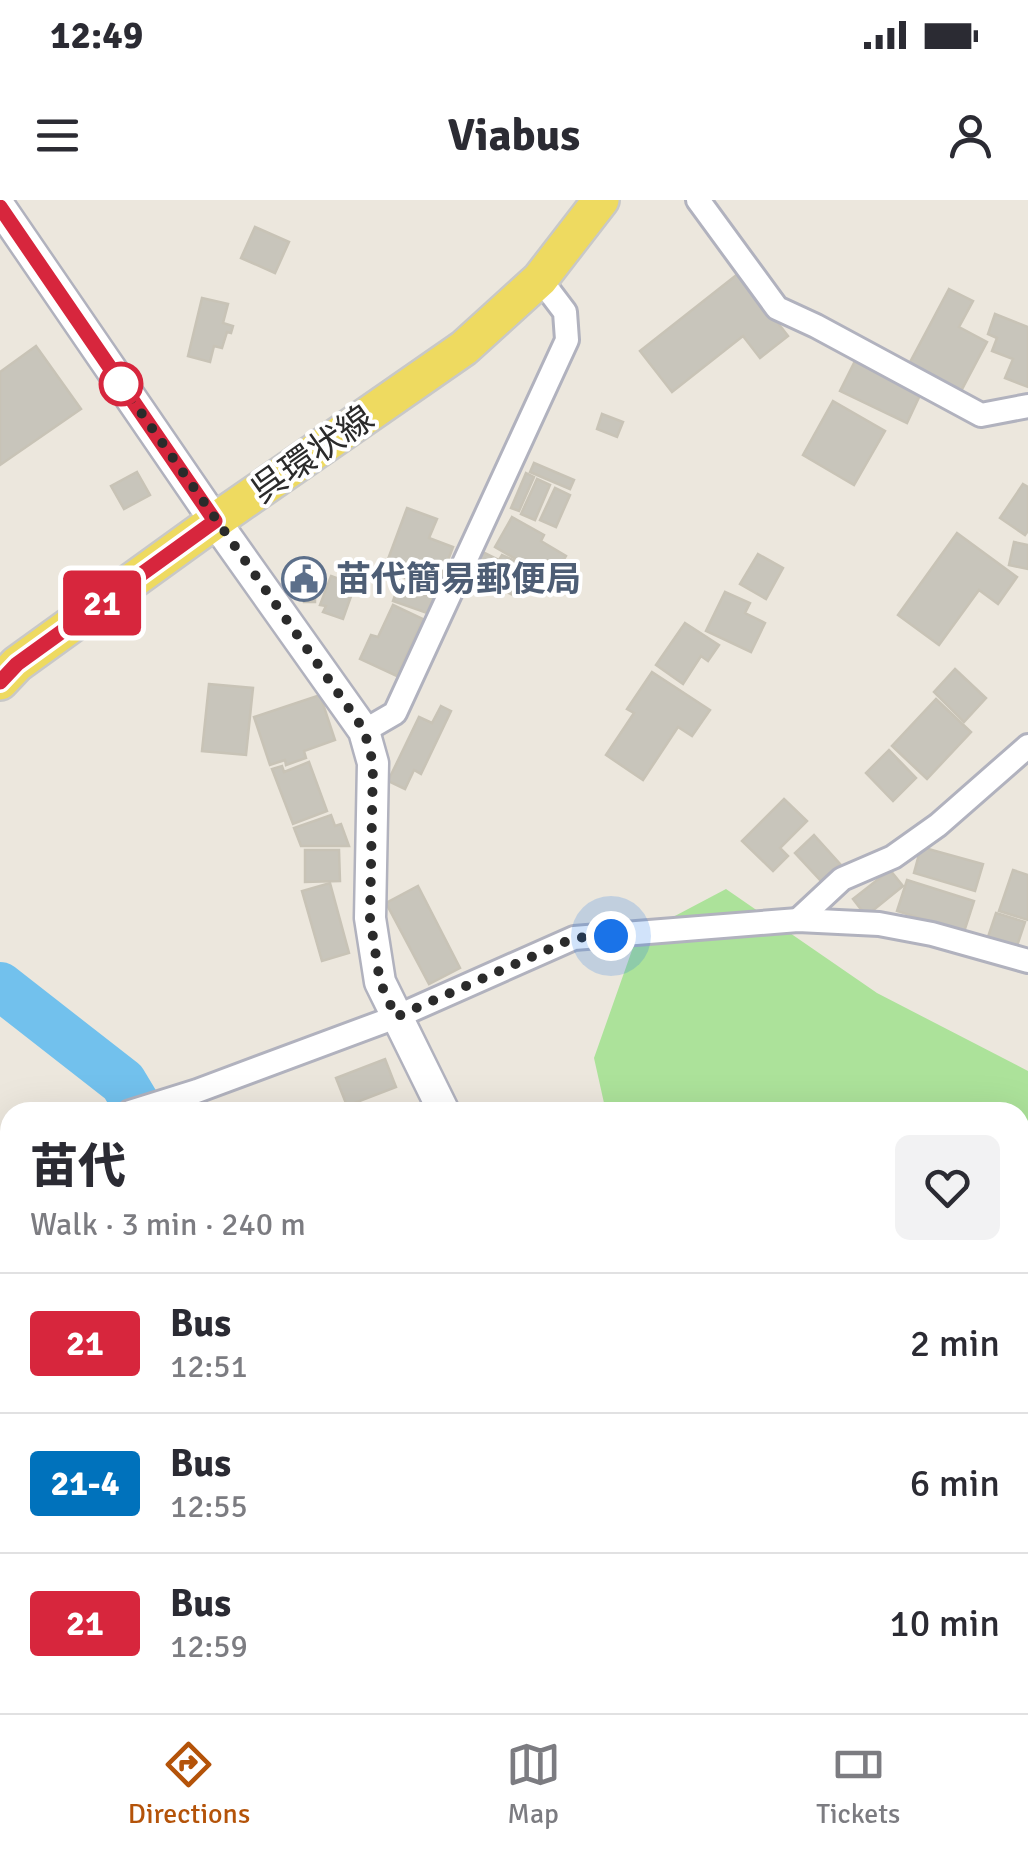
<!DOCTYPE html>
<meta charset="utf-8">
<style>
body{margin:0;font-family:Signika,"Noto Sans JP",sans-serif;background:#f2f2f3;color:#2b2b33;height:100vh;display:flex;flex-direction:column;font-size:38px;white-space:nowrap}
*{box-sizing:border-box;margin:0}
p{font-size:32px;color:#7c7c81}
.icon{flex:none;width:55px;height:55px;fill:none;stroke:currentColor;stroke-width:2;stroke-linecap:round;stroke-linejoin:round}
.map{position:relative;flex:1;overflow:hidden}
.side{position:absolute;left:0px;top:902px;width:1030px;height:612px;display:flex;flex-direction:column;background:#fff;border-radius:30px 30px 0 0;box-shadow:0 10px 40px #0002}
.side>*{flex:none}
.badge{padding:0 20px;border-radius:8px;font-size:35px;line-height:65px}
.you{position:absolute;width:50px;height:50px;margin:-25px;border:8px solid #fff;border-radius:50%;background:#1a73e8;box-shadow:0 0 0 15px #1a73e833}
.map>.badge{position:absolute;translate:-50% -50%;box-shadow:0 0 0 5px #fff}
.round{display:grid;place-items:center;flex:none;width:105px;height:105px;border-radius:15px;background:#f2f2f3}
.head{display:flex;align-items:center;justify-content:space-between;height:170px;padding:0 30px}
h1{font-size:48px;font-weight:800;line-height:75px}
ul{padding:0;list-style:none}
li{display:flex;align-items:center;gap:30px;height:140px;padding:0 30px;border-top:2px solid #e1e1e2}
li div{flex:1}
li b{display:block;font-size:38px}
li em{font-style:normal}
li .badge{min-width:110px;font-weight:700;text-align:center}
.status{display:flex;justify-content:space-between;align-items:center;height:70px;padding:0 50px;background:#fff;direction:ltr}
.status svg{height:28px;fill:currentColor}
header{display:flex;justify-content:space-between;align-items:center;height:130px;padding:0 30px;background:#fff;font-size:45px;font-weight:800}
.menu{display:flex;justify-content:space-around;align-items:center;height:140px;border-top:2px solid #e1e1e2;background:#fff;font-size:28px;color:#7c7c81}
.menu a{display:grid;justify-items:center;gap:5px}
.menu .on{color:#b45309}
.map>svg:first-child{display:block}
.green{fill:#ace29a}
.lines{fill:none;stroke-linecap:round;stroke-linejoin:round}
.stream{stroke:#72c1ed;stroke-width:8}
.river{stroke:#72c1ed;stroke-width:48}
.building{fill:#c8c5bb;stroke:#c8c3b6;stroke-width:2.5}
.street-casing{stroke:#b1b2be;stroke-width:28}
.secondary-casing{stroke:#b1b2be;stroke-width:35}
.primary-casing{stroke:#c8c8c8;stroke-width:40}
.path{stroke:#c8c8c8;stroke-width:5;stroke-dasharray:8 5;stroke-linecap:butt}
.street{stroke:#fff;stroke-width:22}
.secondary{stroke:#fff;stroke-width:30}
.primary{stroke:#eeda60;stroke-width:35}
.line-casing{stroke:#fff;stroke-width:22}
.line{stroke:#d7263d;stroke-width:15}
.walk{stroke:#2b2b2b;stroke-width:10;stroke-dasharray:0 18}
.stop-dot{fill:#fff;stroke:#d7263d;stroke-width:5}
.labels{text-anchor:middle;stroke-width:8;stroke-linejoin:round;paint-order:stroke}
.street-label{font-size:35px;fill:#2b2b2b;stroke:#fff}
.service-label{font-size:35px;font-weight:bold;fill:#4e5e75;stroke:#fff;text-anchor:start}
</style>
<div class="status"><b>12:49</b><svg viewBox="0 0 49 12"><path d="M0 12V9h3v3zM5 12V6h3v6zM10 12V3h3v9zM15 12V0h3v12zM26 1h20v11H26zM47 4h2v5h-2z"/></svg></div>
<header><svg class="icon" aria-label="menu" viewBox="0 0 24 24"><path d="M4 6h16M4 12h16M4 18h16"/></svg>Viabus<svg class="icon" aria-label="person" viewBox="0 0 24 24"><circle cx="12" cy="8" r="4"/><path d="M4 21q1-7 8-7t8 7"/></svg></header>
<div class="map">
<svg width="1028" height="1513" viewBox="0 0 1028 1513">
<rect width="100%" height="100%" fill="#ece7dd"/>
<path class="green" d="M726,689L877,793L1028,871V1260L1020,1258V912H606L594,858L637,736Z"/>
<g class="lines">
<g class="stream">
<path d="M765,1505L783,1513"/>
<path d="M280,1513L284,1505"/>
</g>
<path class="river" d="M0,786L123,882L141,912"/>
</g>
<g class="building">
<path d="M255,27L289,42L275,73L241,58Z"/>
<path d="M739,73L788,136L760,158L743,136L672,192L640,151Z"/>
<path d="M949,89L973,101L959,127L987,142L960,193L908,166Z"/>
<path d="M202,98L228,104L223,123L233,126L231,133L227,132L222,148L214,146L210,162L188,156Z"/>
<path d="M995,114L1028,127V187L1005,178L1013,159L992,151L997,138L988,134Z"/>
<path d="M36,146L81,209L0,265V172Z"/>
<path d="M858,155L921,193L907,223L840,191Z"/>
<path d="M833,201L885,231L854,285L803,255Z"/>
<path d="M602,214L623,222L617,237L597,229Z"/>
<path d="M534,263L574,280L570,289L530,272Z"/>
<path d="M137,272L150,295L124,309L111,286Z"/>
<path d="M526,273L534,277L519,311L511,308Z"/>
<path d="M537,279L550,285L535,320L521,314Z"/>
<path d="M1023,284L1028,287V331L1025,335L1000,318Z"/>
<path d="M555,288L570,295L556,327L540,320Z"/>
<path d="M407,308L437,319L429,338L453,347L437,390L384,370Z"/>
<path d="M512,317L544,335L541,341L566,356L552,380L495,347Z"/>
<path d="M957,333L1017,377L998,404L979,390L939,445L898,415Z"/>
<path d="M1014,342L1028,345V369L1009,365Z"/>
<path d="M483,352L499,360L502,355L522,364L519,370L524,372L513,395L472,375Z"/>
<path d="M758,354L783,368L766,399L740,384Z"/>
<path d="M293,367H315V402H304V396H298V389H293Z"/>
<path d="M331,376L355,385L343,419L323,412L326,406L320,405Z"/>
<path d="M400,381L435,394L427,413L393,401Z"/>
<path d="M725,392L750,403L745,413L765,423L751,452L706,431Z"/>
<path d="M393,405L423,419L397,476L360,459L371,435L378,437Z"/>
<path d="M685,423L719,445L708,461L701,456L683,484L656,465Z"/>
<path d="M955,469L986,498L964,522L934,492Z"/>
<path d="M652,472L710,510L692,536L678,527L643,580L606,555L634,513L627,509Z"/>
<path d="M209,484L253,488L246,555L202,551Z"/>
<path d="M320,495L335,540L304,551L306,558L286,565L285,560L270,565L254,517Z"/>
<path d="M936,499L971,532L927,579L892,546Z"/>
<path d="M441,506L451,511L421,574L414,570L405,589L388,581L419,517L432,523Z"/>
<path d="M889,550L916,578L893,601L866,573Z"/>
<path d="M309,562L327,611L293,624L272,569L282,566L284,572Z"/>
<path d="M784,599L807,621L780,648L788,656L773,671L742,641Z"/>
<path d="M331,615L335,626L341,624L349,646H301L294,628Z"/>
<path d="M814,635L840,664L821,681L795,653Z"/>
<path d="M921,647L983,664L975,691L914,673Z"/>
<path d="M305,650H339L340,681L305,682Z"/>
<path d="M890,670L903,686L866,716L853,699Z"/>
<path d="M1013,670L1028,675V720L999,711Z"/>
<path d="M907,680L974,701L964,732L897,711Z"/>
<path d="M330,683L349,753L322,761L302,691Z"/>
<path d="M418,686L460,768L429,784L386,703Z"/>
<path d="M996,713L1025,722L1017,746L988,737Z"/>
<path d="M385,859L396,887L347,906L336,878Z"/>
</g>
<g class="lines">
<g class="street-casing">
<g id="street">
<path d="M698,0L777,108L816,126L981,215L1028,206"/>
<path d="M364,531L395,513L567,140L565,112L540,79"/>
<path d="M798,720L842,679L893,657L938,625L1028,546"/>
<path d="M130,912L197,891L396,817L574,738L798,720L879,724L932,734L1028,761"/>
<path d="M0,955L10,952"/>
<path d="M1020,1368L1028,1364"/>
</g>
</g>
<g class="secondary-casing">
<g id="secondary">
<path d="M0,7L215,321L364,531L373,563L370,718L380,782L444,912"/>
<path d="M697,1513L698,1505"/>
</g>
</g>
<g class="primary-casing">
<path id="primary" d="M0,482L17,464L215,321L464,148L540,79L601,0"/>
</g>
<path class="path" d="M258,1513L262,1505"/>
<use href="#street" class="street"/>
<use href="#secondary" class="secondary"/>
<use href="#primary" class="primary"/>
</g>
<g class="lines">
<g class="line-casing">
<path id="line" d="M0,7L215,321L17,464L0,482"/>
</g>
<use href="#line" class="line"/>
<path class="walk" d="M121,184L364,530L373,563L370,718L380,782L396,817L574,738L611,736"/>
</g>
<defs>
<g id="civic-ring" transform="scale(2.25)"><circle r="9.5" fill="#fff" stroke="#5c6f8a" stroke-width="1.5"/><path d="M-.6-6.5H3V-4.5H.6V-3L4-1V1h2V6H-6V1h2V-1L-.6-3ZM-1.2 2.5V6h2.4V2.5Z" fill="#5c6f8a"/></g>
</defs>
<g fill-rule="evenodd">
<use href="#civic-ring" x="304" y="379"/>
</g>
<circle class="stop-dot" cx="121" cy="184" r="20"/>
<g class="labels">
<g class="street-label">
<text transform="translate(312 254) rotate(-35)" y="12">呉環状線</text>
</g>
<g class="service-label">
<text x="336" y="391">苗代簡易郵便局</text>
</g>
</g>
</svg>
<div class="you" style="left:611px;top:736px"></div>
<b class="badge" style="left:102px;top:403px;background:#d7263d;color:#fff">21</b>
<section class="side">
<div class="head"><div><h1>苗代</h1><p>Walk · 3 min · 240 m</p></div><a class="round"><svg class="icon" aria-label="heart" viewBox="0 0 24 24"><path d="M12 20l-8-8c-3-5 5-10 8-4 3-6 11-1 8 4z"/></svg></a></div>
<ul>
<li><span class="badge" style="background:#d7263d;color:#fff">21</span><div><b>Bus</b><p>12:51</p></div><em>2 min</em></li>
<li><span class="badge" style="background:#0072bc;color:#fff">21-4</span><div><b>Bus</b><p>12:55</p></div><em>6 min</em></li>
<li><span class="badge" style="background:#d7263d;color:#fff">21</span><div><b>Bus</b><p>12:59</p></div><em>10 min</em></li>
</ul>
</section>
</div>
<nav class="menu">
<a class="on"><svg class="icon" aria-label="directions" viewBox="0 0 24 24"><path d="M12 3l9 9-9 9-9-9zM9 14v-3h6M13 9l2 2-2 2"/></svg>Directions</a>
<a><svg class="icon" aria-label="map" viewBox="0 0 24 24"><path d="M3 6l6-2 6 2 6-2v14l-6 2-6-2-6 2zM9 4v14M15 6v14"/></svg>Map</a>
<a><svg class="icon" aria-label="tickets" viewBox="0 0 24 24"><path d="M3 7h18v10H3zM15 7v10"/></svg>Tickets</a>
</nav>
